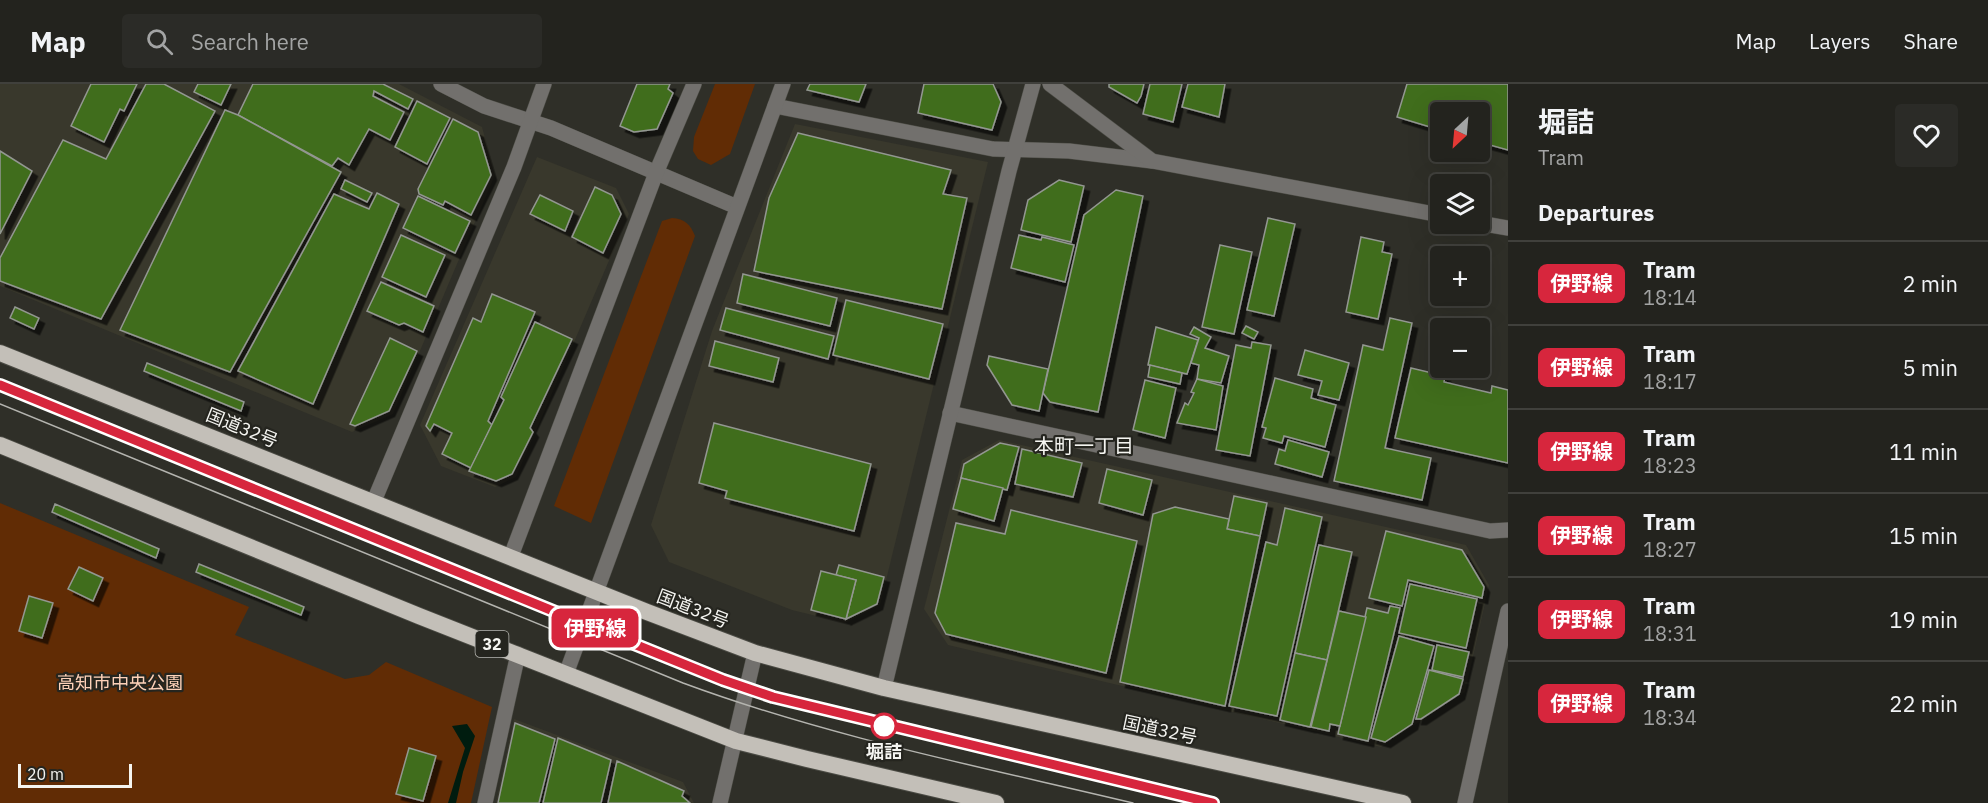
<!DOCTYPE html>
<meta charset="utf-8">
<style>
body{margin:0;font-family:"IBM Plex Sans","Noto Sans JP",sans-serif;background:#2b2b27;color:#f1f3f6;height:100vh;display:flex;flex-direction:column;font-size:22px;white-space:nowrap}
*{box-sizing:border-box;margin:0}
p{font-size:20px;color:#a3a4a4}
.icon{flex:none;width:33px;height:33px;fill:none;stroke:currentColor;stroke-width:2;stroke-linecap:round;stroke-linejoin:round}
.map{position:relative;flex:1;overflow:hidden}
.details{display:flex;flex-direction:column;background:#23231e;width:480px}
.details>*{flex:none}
.badge{padding:0 12px;border-radius:9px;font-size:21px;line-height:39px}
.needle{width:39px;rotate:206deg}
.buttons{position:absolute;left:1430px;top:18px;display:grid;gap:12px}
.buttons a{display:grid;place-items:center;width:60px;height:60px;border-radius:6px;background:#23231e;box-shadow:0 6px 24px #0002,0 0 0 2px #40403c;font-size:30px}
.scale{position:absolute;left:18px;bottom:15px;width:114px;box-sizing:border-box;padding-left:6px;border:3px solid #f5f5f1;border-top:0;font-size:16px;line-height:21px;white-space:nowrap;color:#f5f5f1;-webkit-text-stroke:4px #25251f;paint-order:stroke}
.map>.badge{position:absolute;translate:-50% -50%;box-shadow:0 0 0 3px #fff}
h2{padding:0 30px;font-size:22px;line-height:54px}
.round{display:grid;place-items:center;flex:none;width:63px;height:63px;border-radius:6px;background:#2b2b27}
.overview{display:flex;align-items:center;justify-content:space-between;height:102px;padding:0 30px}
h1{font-size:28px;font-weight:700;line-height:45px}
ul{padding:0;list-style:none}
li{display:flex;align-items:center;gap:18px;height:84px;padding:0 30px;border-top:2px solid #40403c}
li div{flex:1}
li b{display:block;font-size:22px}
li em{font-style:normal}
li .badge{min-width:66px;font-weight:700;text-align:center}
header{display:flex;align-items:center;gap:36px;box-sizing:border-box;height:84px;padding:0 30px;background:#23231e;border-bottom:2px solid #40403c}
header strong{font-size:28px}
nav{display:flex;gap:33px;margin-inline-start:auto;font-size:21px}
.search{width:420px;height:54px;background:#2b2b27;display:flex;align-items:center;gap:15px;box-sizing:border-box;padding:0 21px;border-radius:6px;color:#a3a4a4;font-size:22px}
main{display:flex;flex:1;min-height:0}
.map>svg:first-child{display:block}
.built{fill:#39382c}
.green{fill:#612c05}
.water{fill:#001c0f}
.building{fill:#406d1c;stroke:#939791;stroke-width:1.5;filter:url(#shadow)}
.lines{fill:none;stroke-linecap:round;stroke-linejoin:round}
.minor-casing{stroke:#4b4b44;stroke-width:16}
.tertiary-casing{stroke:#4b4b44;stroke-width:16}
.trunk-casing{stroke:#4b4b44;stroke-width:18}
.minor{stroke:#72706d;stroke-width:15}
.tertiary{stroke:#72706d;stroke-width:15}
.trunk{stroke:#c3bfb8;stroke-width:16}
.tram{stroke:#b4b4af;stroke-width:1.5}
.line-casing{stroke:#fff;stroke-width:14}
.line{stroke:#d7263d;stroke-width:9}
.stop-dot{fill:#fff;stroke:#d7263d;stroke-width:3}
.labels{text-anchor:middle;stroke-width:4.5;stroke-linejoin:round;paint-order:stroke}
.shield{fill:#25251f;stroke:#b7b7b2;stroke-width:1.5}
.shield-label{font-size:16px;font-weight:bold;fill:#f5f5f1}
.street-label{font-size:18px;fill:#f5f5f1;stroke:#25251f}
.park-label{font-size:18px;fill:#fdd1b8;stroke:#25251f}
.stop-label{font-size:18px;font-weight:bold;fill:#f5f5f1;stroke:#25251f}
.neighbourhood-label{font-size:20px;fill:#f5f5f1;stroke:#25251f}
</style>
<header>
<strong>Map</strong>
<div class="search"><svg class="icon" aria-label="search" viewBox="0 0 24 24"><circle cx="10" cy="10" r="6"/><path d="M15 15l6 6"/></svg>Search here</div>
<nav><a>Map</a><a>Layers</a><a>Share</a></nav>
</header>
<main>
<div class="map">
<svg width="1508" height="719" viewBox="0 0 1508 719">
<defs>
<filter id="shadow"><feDropShadow dx="5.5" dy="5.5" stdDeviation="0" flood-color="#0009"/></filter>
</defs>
<rect width="100%" height="100%" fill="#2f2f28"/>
<g class="built">
<path d="M0,0H399L482,43L495,91L393,330L352,348L0,202Z"/>
<path d="M795,40L988,78L880,521L845,539L792,526L669,478L651,441L712,247Z"/>
<path d="M537,73L616,104L629,130L516,393L495,403L441,382L420,341Z"/>
<path d="M999,356L1466,461L1489,501L1465,608L1381,663L948,561L924,525L962,376Z"/>
<path d="M514,635L683,698L694,719H496Z"/>
</g>
<g class="green">
<path d="M715,0H755L730,70L711,81L698,75L693,67L694,53Z"/>
<path d="M672,134C685,135 690,140 695,152L591,439L554,422L662,137Z"/>
<path d="M0,419L249,523L235,551L345,595L369,591L386,578L492,623L471,719H0Z"/>
</g>
<path class="water" d="M467,640L475,652L463,688L456,719H448L465,664L452,642Z"/>
<g class="building">
<path d="M91,0H137L124,27L120,25L104,58L71,42Z"/>
<path d="M146,0H164L215,27L101,235L0,197V174L63,56L106,75Z"/>
<path d="M198,0H231L221,21L194,8Z"/>
<path d="M253,0H383L413,15L408,25L374,7L373,12L404,28L390,56L369,45L349,81L338,74L332,82L238,31Z"/>
<path d="M637,0H670L668,5L673,9L657,45L634,48L620,42Z"/>
<path d="M810,0H866L859,18L807,6Z"/>
<path d="M924,0H993L1001,18L992,46L918,29Z"/>
<path d="M1109,0H1144L1141,12L1137,19L1109,3Z"/>
<path d="M1150,0H1182L1173,38L1143,30Z"/>
<path d="M1188,0H1225L1219,33L1182,23Z"/>
<path d="M1407,0H1508V66L1479,58V28H1440V46L1397,33Z"/>
<path d="M417,17L450,34L427,80L395,63Z"/>
<path d="M225,26L238,31L341,88L230,288L120,246Z"/>
<path d="M453,35L478,48L491,91L471,131L445,117L443,121L419,110L418,105Z"/>
<path d="M798,49L951,86L943,110L967,114L942,225L754,187L769,114Z"/>
<path d="M0,67L32,87L0,150Z"/>
<path d="M345,96L372,109L367,118L341,105Z"/>
<path d="M1059,96L1084,102L1071,158L1021,146L1028,116Z"/>
<path d="M595,103L612,111L621,130L603,169L572,153Z"/>
<path d="M1116,106L1143,112L1098,328L1050,318L1043,309L1084,131Z"/>
<path d="M377,109L399,120L313,320L238,287L334,110L369,125Z"/>
<path d="M540,111L573,127L565,147L530,130Z"/>
<path d="M418,112L470,137L455,169L403,144Z"/>
<path d="M1268,134L1295,140L1274,232L1247,226Z"/>
<path d="M401,151L445,171L426,213L382,193Z"/>
<path d="M1019,151L1041,156L1042,153L1074,161L1065,198L1011,184Z"/>
<path d="M1361,153L1384,158L1382,168L1392,170L1378,235L1346,228Z"/>
<path d="M1220,161L1252,168L1234,250L1202,243Z"/>
<path d="M743,190L837,214L830,242L737,219Z"/>
<path d="M381,198L434,222L423,248L404,239L399,241L367,227Z"/>
<path d="M492,210L535,228L488,337L492,341L471,384L442,370L452,349L434,340L430,347L426,342L473,234L481,238Z"/>
<path d="M846,216L943,240L929,295L833,271Z"/>
<path d="M15,223L39,234L34,245L10,234Z"/>
<path d="M726,224L834,252L828,275L720,246Z"/>
<path d="M1390,234L1412,239L1385,364L1431,374L1422,416L1334,397L1363,261L1383,266Z"/>
<path d="M535,238L572,255L530,344L533,348L512,390L496,397L469,387L504,316L501,313Z"/>
<path d="M1246,242L1258,248L1254,255L1242,249Z"/>
<path d="M1156,243L1198,256L1187,290L1148,281Z"/>
<path d="M1194,243L1211,253L1205,264L1229,272L1221,299L1197,295L1199,281L1191,279L1199,254L1190,250Z"/>
<path d="M390,254L417,267L389,327L355,342L350,340Z"/>
<path d="M715,257L779,274L773,298L709,282Z"/>
<path d="M1252,258L1271,261L1250,372L1216,366L1236,261L1251,264Z"/>
<path d="M1305,266L1349,279L1339,316L1318,311L1322,297L1298,291Z"/>
<path d="M989,272L1048,285L1039,327L1012,321L987,281Z"/>
<path d="M147,279L244,318L241,327L144,287Z"/>
<path d="M1150,281L1182,289L1180,300L1148,293Z"/>
<path d="M1411,284L1445,292L1444,298L1491,309L1492,302L1508,306V379L1395,354Z"/>
<path d="M1275,294L1313,305L1311,314L1336,321L1325,363L1284,352L1282,359L1263,354L1266,344L1262,343Z"/>
<path d="M1197,295L1223,302L1216,346L1177,339L1185,319L1188,321L1194,309L1191,308Z"/>
<path d="M1145,296L1176,304L1165,354L1133,346Z"/>
<path d="M714,339L871,380L854,447L725,414L727,407L699,399Z"/>
<path d="M1288,356L1329,368L1322,393L1275,380L1279,365L1285,367Z"/>
<path d="M1000,359L1019,363L1007,406L961,394L964,380Z"/>
<path d="M1022,365L1082,379L1073,413L1015,400Z"/>
<path d="M1107,385L1152,396L1143,431L1099,419Z"/>
<path d="M961,394L1003,404L994,437L953,425Z"/>
<path d="M1234,412L1267,419L1260,452L1227,445Z"/>
<path d="M55,420L159,465L156,474L52,428Z"/>
<path d="M1175,423L1229,435L1227,445L1260,452L1225,622L1120,598L1153,430Z"/>
<path d="M1285,424L1322,433L1277,632L1229,622L1266,458L1277,461Z"/>
<path d="M1011,426L1137,457L1106,589L946,550L935,529L956,439L1005,450Z"/>
<path d="M1386,447L1462,466L1484,503L1482,514L1408,496L1402,522L1369,514Z"/>
<path d="M1319,461L1352,468L1327,576L1295,569Z"/>
<path d="M199,480L304,523L301,531L196,488Z"/>
<path d="M839,481L884,493L877,520L846,535L856,496L836,491Z"/>
<path d="M79,483L103,494L93,517L68,505Z"/>
<path d="M821,487L856,496L846,535L811,526Z"/>
<path d="M1410,500L1477,515L1466,564L1399,549Z"/>
<path d="M29,512L53,519L42,554L19,547Z"/>
<path d="M1390,522L1400,524L1368,657L1338,650L1367,524L1388,529Z"/>
<path d="M1339,527L1366,533L1340,642L1330,640L1329,647L1311,643Z"/>
<path d="M1399,552L1434,562L1412,640L1385,658L1371,654Z"/>
<path d="M1437,561L1469,568L1463,593L1432,586Z"/>
<path d="M1295,569L1327,576L1310,643L1280,636Z"/>
<path d="M1429,586L1463,595L1459,610L1421,635H1416Z"/>
<path d="M515,639L555,655L539,719H498Z"/>
<path d="M558,654L611,676L601,719H543Z"/>
<path d="M409,664L436,672L423,717L396,710Z"/>
<path d="M617,677L684,707L682,712L690,719H608Z"/>
</g>
<g class="lines">
<g class="minor-casing">
<g id="minor">
<path d="M441,0L484,22L551,44L737,123"/>
<path d="M775,22L993,65L1069,67L1152,77"/>
<path d="M950,329L1490,447L1508,446"/>
<path d="M374,417L514,83L544,0"/>
<path d="M511,472L656,89L694,0"/>
<path d="M566,590L783,0"/>
<path d="M884,604L1009,87L1033,0"/>
<path d="M485,719L518,570"/>
<path d="M720,719L755,569"/>
</g>
</g>
<g class="tertiary-casing">
<g id="tertiary">
<path d="M1050,0L1152,77L1440,131"/>
<path d="M1479,139L1508,144"/>
<path d="M1465,719L1508,527"/>
</g>
</g>
<g class="trunk-casing">
<g id="trunk">
<path d="M0,269L647,528L755,569L884,604L1403,719"/>
<path d="M0,361L419,532L736,657L807,675L996,719"/>
</g>
</g>
<use href="#minor" class="minor"/>
<use href="#tertiary" class="tertiary"/>
<use href="#trunk" class="trunk"/>
<g class="tram">
<path d="M0,301L634,560L723,596L773,613L1213,719"/>
<path d="M0,320L683,599C829,653 982,683 1133,719"/>
</g>
</g>
<g class="lines">
<g class="line-casing">
<path id="line" d="M0,301L634,560L723,596L773,613L1213,719"/>
</g>
<use href="#line" class="line"/>
</g>
<circle class="stop-dot" cx="884" cy="642" r="12"/>
<g class="labels">
<rect class="shield" x="475.5" y="547" width="33" height="26" rx="4.5"/>
<g class="shield-label">
<text x="492" y="566">32</text>
</g>
<g class="street-label">
<text transform="translate(242 344) rotate(22)" y="6">国道32号</text>
<text transform="translate(693 525) rotate(21)" y="6">国道32号</text>
<text transform="translate(1160 646) rotate(12)" y="6">国道32号</text>
</g>
<g class="park-label">
<text x="120" y="605">高知市中央公園</text>
</g>
<g class="stop-label">
<text x="884" y="674">堀詰</text>
</g>
<g class="neighbourhood-label">
<text x="1084" y="369">本町一丁目</text>
</g>
</g>
</svg>
<div class="buttons">
<a><svg class="needle" viewBox="-14 -14 28 28"><path d="M0-13l5 13h-10z" fill="#e53935"/><path d="M0 13l5-13h-10z" fill="#a3a4a4"/></svg></a>
<a><svg class="icon" aria-label="layers" viewBox="0 0 24 24"><path d="M12 4l9 5-9 5-9-5zM3 14l9 5 9-5"/></svg></a>
<a>+</a>
<a>−</a>
</div>
<div class="scale">20 m</div>
<b class="badge" style="left:595px;top:544px;background:#d7263d;color:#fff">伊野線</b>
</div>
<section class="details">
<div class="overview"><div><h1>堀詰</h1><p>Tram</p></div><a class="round"><svg class="icon" aria-label="heart" viewBox="0 0 24 24"><path d="M12 20l-8-8c-3-5 5-10 8-4 3-6 11-1 8 4z"/></svg></a></div>
<h2>Departures</h2>
<ul>
<li><span class="badge" style="background:#d7263d;color:#fff">伊野線</span><div><b>Tram</b><p>18:14</p></div><em>2 min</em></li>
<li><span class="badge" style="background:#d7263d;color:#fff">伊野線</span><div><b>Tram</b><p>18:17</p></div><em>5 min</em></li>
<li><span class="badge" style="background:#d7263d;color:#fff">伊野線</span><div><b>Tram</b><p>18:23</p></div><em>11 min</em></li>
<li><span class="badge" style="background:#d7263d;color:#fff">伊野線</span><div><b>Tram</b><p>18:27</p></div><em>15 min</em></li>
<li><span class="badge" style="background:#d7263d;color:#fff">伊野線</span><div><b>Tram</b><p>18:31</p></div><em>19 min</em></li>
<li><span class="badge" style="background:#d7263d;color:#fff">伊野線</span><div><b>Tram</b><p>18:34</p></div><em>22 min</em></li>
</ul>
</section>
</main>
